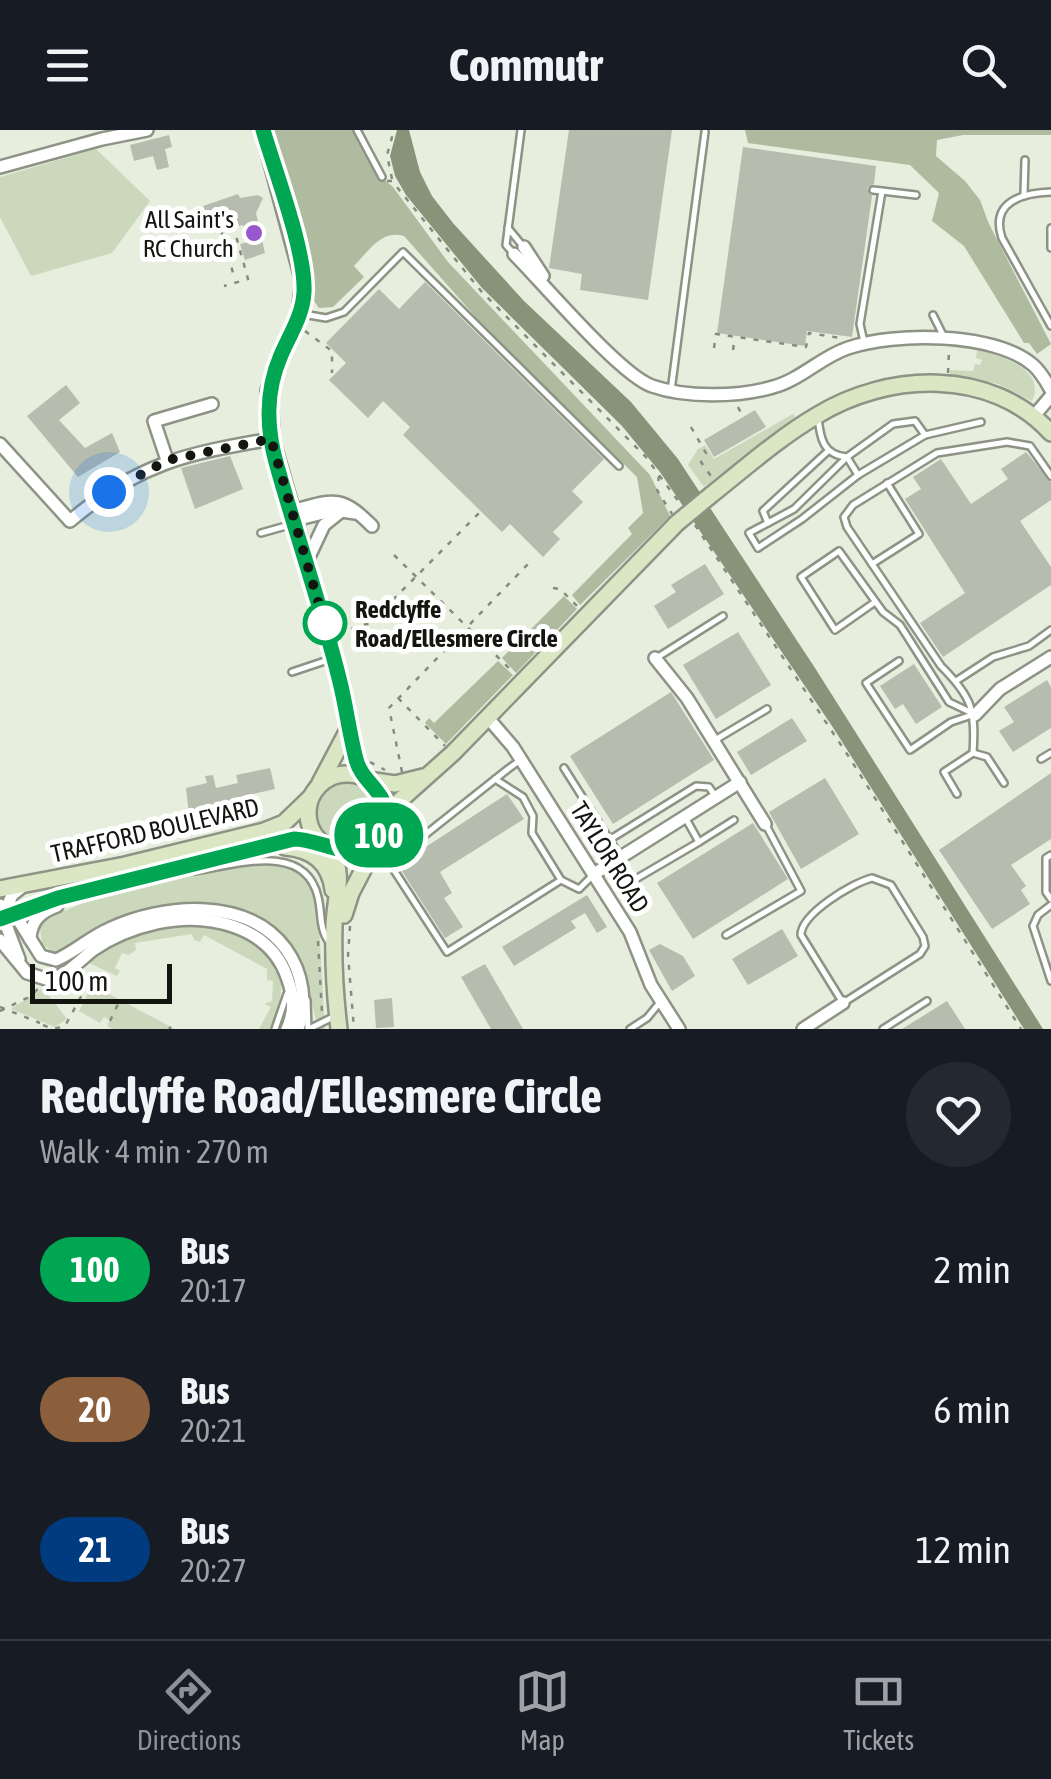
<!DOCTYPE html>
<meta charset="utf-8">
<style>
body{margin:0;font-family:"Asap Condensed",sans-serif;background:#242831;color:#f1f3f6;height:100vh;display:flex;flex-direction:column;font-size:38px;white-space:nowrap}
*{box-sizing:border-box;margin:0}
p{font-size:32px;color:#9ea1a6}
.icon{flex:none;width:55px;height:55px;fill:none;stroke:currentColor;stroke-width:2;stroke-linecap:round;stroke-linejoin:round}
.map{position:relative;height:899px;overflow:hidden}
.details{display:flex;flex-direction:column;background:#171b24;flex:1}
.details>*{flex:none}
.badge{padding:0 20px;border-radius:32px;font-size:35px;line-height:65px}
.scale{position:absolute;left:30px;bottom:25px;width:142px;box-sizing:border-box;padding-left:10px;border:5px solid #131510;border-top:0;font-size:28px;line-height:35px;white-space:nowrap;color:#131510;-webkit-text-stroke:8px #fff;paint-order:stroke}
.you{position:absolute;width:50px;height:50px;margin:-25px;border:8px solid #fff;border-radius:50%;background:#1a73e8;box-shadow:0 0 0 15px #1a73e833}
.map>.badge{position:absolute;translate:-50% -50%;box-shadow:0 0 0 5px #fff}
.round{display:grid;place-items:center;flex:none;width:105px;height:105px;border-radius:52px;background:#242831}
.head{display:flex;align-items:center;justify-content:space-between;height:170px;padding:0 40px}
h1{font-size:48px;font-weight:700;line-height:75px}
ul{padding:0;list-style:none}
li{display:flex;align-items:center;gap:30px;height:140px;padding:0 40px}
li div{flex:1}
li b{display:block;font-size:38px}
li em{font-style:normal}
li .badge{min-width:110px;font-weight:700;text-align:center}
header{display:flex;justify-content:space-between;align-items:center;height:130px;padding:0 40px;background:#171b24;font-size:45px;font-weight:700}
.tabs{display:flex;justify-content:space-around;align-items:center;height:140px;border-top:2px solid #363941;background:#171b24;font-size:28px;color:#9ea1a6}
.tabs a{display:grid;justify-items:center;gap:5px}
.tabs .active{color:#8c9099}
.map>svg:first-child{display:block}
.green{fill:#ccd8bc}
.forest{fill:#aebb9f}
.water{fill:#889479}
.building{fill:#b6bcae}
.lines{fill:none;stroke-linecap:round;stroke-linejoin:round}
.lane-casing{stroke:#8d9385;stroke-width:10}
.street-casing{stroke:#8d9385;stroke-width:16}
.secondary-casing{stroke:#8d9385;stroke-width:20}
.path{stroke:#868b80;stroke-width:2.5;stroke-dasharray:5 8;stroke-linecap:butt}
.lane{stroke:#fff;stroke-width:5}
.street{stroke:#fff;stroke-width:11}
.secondary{stroke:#dae6c4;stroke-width:15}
.secondary-bridge-casing{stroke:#8d9385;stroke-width:20;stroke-linecap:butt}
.secondary-bridge{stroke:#dae6c4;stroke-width:15}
.line-casing{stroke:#fff;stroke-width:22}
.line{stroke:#00a651;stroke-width:15}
.walk{stroke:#131510;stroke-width:10;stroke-dasharray:0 18}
.poi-dot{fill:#9757cd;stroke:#fff;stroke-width:4}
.stop-dot{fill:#fff;stroke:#00a651;stroke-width:5}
.labels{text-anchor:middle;stroke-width:10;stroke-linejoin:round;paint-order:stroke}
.poi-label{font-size:25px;fill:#131510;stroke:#fff;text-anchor:end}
.stop-label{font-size:25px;font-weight:bold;fill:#131510;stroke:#fff;text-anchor:start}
.street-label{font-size:25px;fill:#131510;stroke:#fff}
</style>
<header><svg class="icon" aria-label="menu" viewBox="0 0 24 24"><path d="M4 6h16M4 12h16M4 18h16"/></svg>Commutr<svg class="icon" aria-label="search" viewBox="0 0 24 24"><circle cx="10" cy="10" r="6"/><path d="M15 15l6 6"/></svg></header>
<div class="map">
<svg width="1051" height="899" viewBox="0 0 1051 899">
<rect width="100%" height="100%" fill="#e7eede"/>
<g class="green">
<path d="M96,19L150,71L112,123L31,146L0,87V47Z"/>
<path d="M951,215C975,218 1051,232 1032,271L998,254L950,244V240L973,241L975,234L980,235L982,230L976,228L977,220L951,217Z"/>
<path d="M793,284L795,287L704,357L688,335L698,319L705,315L714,329Z"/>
<circle cx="347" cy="683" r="29"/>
<path d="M269,731L283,732L312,748L318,776L325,899H318C311,870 305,836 287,812C250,763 172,768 121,787C98,796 76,822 52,821L42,814L40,798L44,790C87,769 137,755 185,746C213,741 241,738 269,731Z"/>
<path d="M188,795C256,797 304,827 270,899H259L271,877L264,874L272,871L273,851L267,850V839L204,805L200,812L194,810L192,804L135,813L136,820L129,825L122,823L115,838L120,841L117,846L87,832C115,807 151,798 188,795Z"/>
<path d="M92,855L175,899H113L107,896L110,890L104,887L100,893L79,881Z"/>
<path d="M43,858L67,889L55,897L11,879Z"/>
</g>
<g class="forest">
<path d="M272,0H354L375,42L393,57L448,132L650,345L670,386L580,475L572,465L632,404L628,398L643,383L637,347L488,201L404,106C381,99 369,121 354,136L364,147L333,177L319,178L312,168Z"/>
<path d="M745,0H1051V5H963L937,10L936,26L965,51L980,70L989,94L1051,214L1037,224L1029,213H1024L964,116L932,91L939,63L910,35L748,13Z"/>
<path d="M564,466L577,479L516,543L502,528Z"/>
<path d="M498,531L513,545L446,614L425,593L429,588L434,593Z"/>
</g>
<path class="water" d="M397,0H409L420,42L432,66L453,93L524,171L631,272L678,329L815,538L1043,899H1024L832,596L660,342L622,296L482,158L406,65L395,46L390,26Z"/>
<g class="building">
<path d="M569,0H672L648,170L580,160L582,144L549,138Z"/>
<path d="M169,5L172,17L165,19L169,37L157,40L153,26L134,31L130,15Z"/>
<path d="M743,17L876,36L874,54L867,58L872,66L852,207L807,201L805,216L717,203Z"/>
<path d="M238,64L240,68L258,65L263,68L256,83L265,123L245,130L240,114L249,112L243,95L239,96L237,90L210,96L203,76Z"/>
<path d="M425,152L604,329L572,361L583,372L553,402L560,409L543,427L510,394L502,402L403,305L410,297L383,271L368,288L329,250L346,233L326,213L379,159L399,179Z"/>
<path d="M66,255L80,273L59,290L85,318L112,303L120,322L78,347L27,286Z"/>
<path d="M755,280L766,297L714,327L704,310Z"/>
<path d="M1026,322L1051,352V370L1020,391L1051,437V455L943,527L920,493L965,463L905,369L921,359L913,347L941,329L971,374L1008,349L1001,339Z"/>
<path d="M230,326L243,359L195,379L181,338Z"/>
<path d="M705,434L724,464L668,499L654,476L676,462L671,455Z"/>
<path d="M738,502L771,555L716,589L683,535Z"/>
<path d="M914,534L942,577L916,594L903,574L895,579L880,556Z"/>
<path d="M1047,550L1051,557V598L1013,622L999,601L1014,592L1004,577Z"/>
<path d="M671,562L714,630L613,694L570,626Z"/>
<path d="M792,588L807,611L751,645L737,622Z"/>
<path d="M270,638L275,659L239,667L240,674L189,685L186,658L207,653L205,646L213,645L216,658L238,653L236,645Z"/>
<path d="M1051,643V709L1011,735L1026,756L1021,760L1030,774L992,799L939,720Z"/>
<path d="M825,648L859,704L801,739L769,682Z"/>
<path d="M507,664L524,689L440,742L452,763L444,768L463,797L445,808L398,735Z"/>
<path d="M753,693L788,749L693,809L657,753Z"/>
<path d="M587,765L607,797L597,803L585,783L571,791L576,798L514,836L502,817Z"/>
<path d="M782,799L798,826L748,855L732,829Z"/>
<path d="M660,814L683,826L695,846L672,861L649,820Z"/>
<path d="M485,834L523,899H491L461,847Z"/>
<path d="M392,868L394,897L376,898L374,870Z"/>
<path d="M947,871L965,899H902Z"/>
</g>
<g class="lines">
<g class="lane-casing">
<g id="lane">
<path d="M357,0L382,47"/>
<path d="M873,60L916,65"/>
<path d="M1051,62C1022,63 990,72 1002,108L1051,196"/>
<path d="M1024,63L1025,30"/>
<path d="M508,98L522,115"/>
<path d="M1051,98V118"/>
<path d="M513,123L506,115L521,0"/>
<path d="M303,184L326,188L344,182L403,122L619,336"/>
<path d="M933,185L943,205"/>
<path d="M864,212L860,194L882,61"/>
<path d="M671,261L705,2"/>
<path d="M818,287C820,308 823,325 847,327L858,345"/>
<path d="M915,291L925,305L858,345L802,389L758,418L749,403L794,379L847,327L893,294Z"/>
<path d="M925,305L981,292"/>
<path d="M768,393L763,381L828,321"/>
<path d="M261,403L293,394"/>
<path d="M872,434L919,404L887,353"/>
<path d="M875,472L835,500L801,447L839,421L883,482L900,495L949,572L972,583"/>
<path d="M658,527L723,486"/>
<path d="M899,531L866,553L910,620L951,592L972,585"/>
<path d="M292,542L331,529"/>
<path d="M956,551L993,527L1029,516L1051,500"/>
<path d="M715,610L767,579"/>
<path d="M973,623L987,627L1004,653"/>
<path d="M1041,629L1051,623"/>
<path d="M564,638L619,725"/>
<path d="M495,649L523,667L533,686L532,703L561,750L447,822L390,734L406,720L508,639L519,631"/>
<path d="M957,664L944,642L973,623C976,580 972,567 941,536L847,397L844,387L853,375L937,323L1007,312L1030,316L1051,346"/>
<path d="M609,710L696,656L709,657L715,666"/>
<path d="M699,712L734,690"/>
<path d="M1051,725L1046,728V762L1051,769"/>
<path d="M195,741C235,735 305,711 318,767C322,783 319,799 329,812"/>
<path d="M872,748L891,755L923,807L925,816L920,824L843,873L801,805C801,784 852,753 872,748Z"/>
<path d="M561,750L579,759L591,747"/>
<path d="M634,750L699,712L686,689"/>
<path d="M1051,775L1038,785L1033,796L1051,851"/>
<path d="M726,805L801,761L767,697"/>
<path d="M307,870L308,899"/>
<path d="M311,898L335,886"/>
<path d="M275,899L287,864"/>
<path d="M630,899L647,888L661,871"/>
<path d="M883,899L927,871"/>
</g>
</g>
<g class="street-casing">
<g id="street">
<path d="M0,37L102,9L147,0"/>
<path d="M524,117L543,146"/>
<path d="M514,124C543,153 620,245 652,256C686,268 739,267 773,257C800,250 821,227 848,218C895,202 994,202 1033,235C1041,242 1046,251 1051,260"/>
<path d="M1034,286L1051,266"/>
<path d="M0,314L70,391C139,333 185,324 271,309"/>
<path d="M167,330L154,291L212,274"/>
<path d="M292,381C334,369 341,365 372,396"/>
<path d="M295,390L335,380L355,383"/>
<path d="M307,431L324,395L339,383"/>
<path d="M655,528L687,568L765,694"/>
<path d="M975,585L1000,559L1051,527"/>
<path d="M488,588L513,617L630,802L651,855L679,899"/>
<path d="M594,744L740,652"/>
<path d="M0,775L14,783L41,826L56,830C75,822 90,807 109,799C162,774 247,766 286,819C303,843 307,872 298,899"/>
<path d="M30,809C31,791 40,782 57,776"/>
<path d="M0,810L27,843L49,850C66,846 79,831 93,820C112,807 134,798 157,793C206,782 269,795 287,847C294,866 295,881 287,899"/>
<path d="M19,829L3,787L12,765L22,757"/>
<path d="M803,899L843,873"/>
</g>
</g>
<g class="secondary-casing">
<g id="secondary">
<path d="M263,0L304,152L300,183L280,226L269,261L271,309L341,552L356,630L365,648"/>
<path d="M711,365C745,338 779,308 816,286C887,242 991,237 1051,303"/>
<circle cx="347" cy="683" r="39"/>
<path d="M368,650L395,654L423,647"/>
<path d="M320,653L348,600"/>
<path d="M386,691L397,673L453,623L677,393"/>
<path d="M285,717C312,719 330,733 333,760"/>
<path d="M331,719C345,747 335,766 334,796C333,830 335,865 339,899"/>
<path d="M0,759L125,735L264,701L284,693L311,667"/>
<path d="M344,785L351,763L378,711"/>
<path d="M0,789L58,768L281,712L306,709L321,712"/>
</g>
</g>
<g class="path">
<path d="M392,49L387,25L394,0"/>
<path d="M387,51H392L481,161L645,326L679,372"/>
<path d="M221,100L235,150"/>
<path d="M208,101L233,95L248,149L224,156"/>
<path d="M216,129L238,122"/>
<path d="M305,201L332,221V243"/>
<path d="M714,218L716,204L806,217L809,203L841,208"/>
<path d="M733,220L735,207"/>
<path d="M948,243L949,221"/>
<path d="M738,277L743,287"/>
<path d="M691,297L706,323L701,332L713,349"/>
<path d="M659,346L657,360L672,384"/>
<path d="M695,395L849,627L1021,899"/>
<path d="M394,425L514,543"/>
<path d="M553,458L560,459L578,477"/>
<path d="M339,503L370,493L481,381"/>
<path d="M398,568L445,616"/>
<path d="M370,632L385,640"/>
<path d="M402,642L389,578L528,434"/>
<path d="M350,796L348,825L354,899"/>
<path d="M318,811L322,883"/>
<path d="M0,877L40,893"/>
<path d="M0,881L29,867L38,859"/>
<path d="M110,891L120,870"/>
<path d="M43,895L53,899L65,896L95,841"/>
<path d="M169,899L171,897"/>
</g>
<use href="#lane" class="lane"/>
<use href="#street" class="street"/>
<use href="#secondary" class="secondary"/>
<g class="secondary-bridge-casing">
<path id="secondary-bridge" d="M677,393L711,365"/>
</g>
<use href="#secondary-bridge" class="secondary-bridge"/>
</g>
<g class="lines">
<g class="line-casing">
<path id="line" d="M0,789L58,768L294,709C324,709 371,744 384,694C393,663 362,655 356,629C349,602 346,575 339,548C321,476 297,407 277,336C266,298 265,262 281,225C290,204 303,185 304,162C306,122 275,41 263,0"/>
</g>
<use href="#line" class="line"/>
<path class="walk" d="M109,362L168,330L271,309L328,506L325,493"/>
</g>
<circle class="poi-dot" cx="254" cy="103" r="10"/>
<circle class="stop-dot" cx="325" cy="493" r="20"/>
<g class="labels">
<g class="poi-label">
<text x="234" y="98">All Saint's<tspan x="234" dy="29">RC Church</tspan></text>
</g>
<g class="stop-label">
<text x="355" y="488">Redclyffe<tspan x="355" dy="29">Road/Ellesmere Circle</tspan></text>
</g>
<g class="street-label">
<text transform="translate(155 700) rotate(-13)" y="9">TRAFFORD BOULEVARD</text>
<text transform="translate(610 727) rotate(58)" y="9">TAYLOR ROAD</text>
</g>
</g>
</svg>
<div class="scale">100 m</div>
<div class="you" style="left:109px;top:362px"></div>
<b class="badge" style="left:379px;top:705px;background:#00a651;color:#fff">100</b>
</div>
<section class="details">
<div class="head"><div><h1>Redclyffe Road/Ellesmere Circle</h1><p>Walk · 4 min · 270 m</p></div><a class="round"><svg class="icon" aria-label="heart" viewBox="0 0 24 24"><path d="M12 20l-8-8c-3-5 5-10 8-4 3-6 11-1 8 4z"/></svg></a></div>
<ul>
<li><span class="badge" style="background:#00a651;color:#fff">100</span><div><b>Bus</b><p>20:17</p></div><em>2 min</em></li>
<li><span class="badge" style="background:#8b5e3c;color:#fff">20</span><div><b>Bus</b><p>20:21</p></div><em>6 min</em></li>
<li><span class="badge" style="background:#003b80;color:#fff">21</span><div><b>Bus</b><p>20:27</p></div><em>12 min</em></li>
</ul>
</section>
<nav class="tabs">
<a class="active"><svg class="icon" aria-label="directions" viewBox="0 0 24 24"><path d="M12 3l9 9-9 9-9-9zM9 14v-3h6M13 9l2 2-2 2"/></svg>Directions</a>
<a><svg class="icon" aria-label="map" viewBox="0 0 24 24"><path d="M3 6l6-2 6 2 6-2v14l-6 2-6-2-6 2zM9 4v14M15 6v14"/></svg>Map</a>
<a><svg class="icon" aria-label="tickets" viewBox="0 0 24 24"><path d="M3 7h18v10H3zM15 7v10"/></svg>Tickets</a>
</nav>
